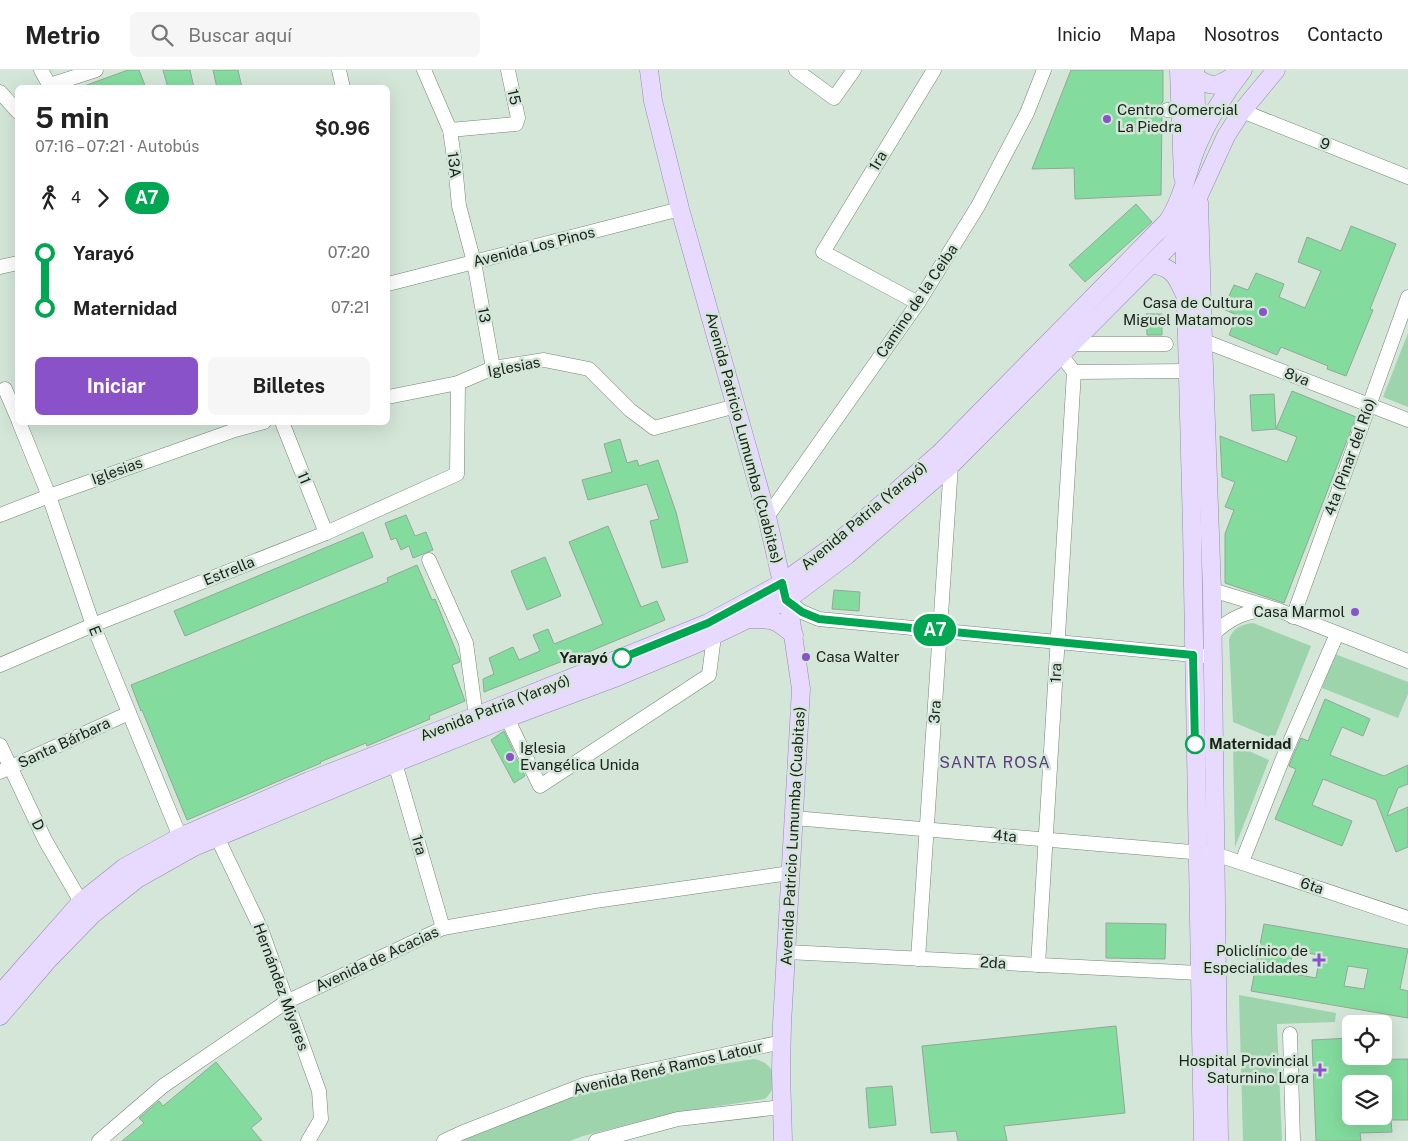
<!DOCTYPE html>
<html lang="es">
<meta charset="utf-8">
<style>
body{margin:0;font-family:"Public Sans",sans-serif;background:#f6f6f6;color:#222;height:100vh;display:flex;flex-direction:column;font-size:19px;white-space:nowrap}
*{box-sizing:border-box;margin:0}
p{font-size:16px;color:#767676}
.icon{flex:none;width:28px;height:28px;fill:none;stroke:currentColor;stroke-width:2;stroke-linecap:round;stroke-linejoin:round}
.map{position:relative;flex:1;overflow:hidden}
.sheet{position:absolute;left:15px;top:15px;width:375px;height:340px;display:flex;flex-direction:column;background:#fff;border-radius:8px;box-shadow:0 5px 20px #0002}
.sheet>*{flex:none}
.badge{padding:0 10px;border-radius:16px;font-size:18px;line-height:32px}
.tools{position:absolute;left:1342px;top:945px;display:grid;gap:10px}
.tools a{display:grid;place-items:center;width:50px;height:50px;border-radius:8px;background:#fff;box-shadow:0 5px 20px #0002;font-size:25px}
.map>.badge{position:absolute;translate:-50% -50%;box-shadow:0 0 0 2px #fff}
.legs{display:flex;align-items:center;gap:8px;height:55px;padding:0 20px;font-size:16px}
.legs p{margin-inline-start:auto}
.overview{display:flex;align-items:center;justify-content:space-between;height:85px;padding:0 20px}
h1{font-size:28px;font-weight:700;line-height:38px}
.action{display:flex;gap:10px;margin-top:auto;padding:10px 20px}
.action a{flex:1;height:58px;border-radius:8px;background:#8952c9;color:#fff;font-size:20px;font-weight:700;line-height:58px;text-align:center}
.action a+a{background:#f6f6f6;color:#222}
ul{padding:0 20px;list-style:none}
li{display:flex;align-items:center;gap:18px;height:55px;font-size:19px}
li i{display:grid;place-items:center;width:8px;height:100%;margin:0 6px;background:currentColor}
li i::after{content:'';width:12px;height:12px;margin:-6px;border:4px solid;border-radius:50%;background:#fff}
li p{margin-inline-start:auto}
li:first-child i{background:linear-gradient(#0000 50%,currentColor 0)}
li:last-child i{background:linear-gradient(currentColor 50%,#0000 0)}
header{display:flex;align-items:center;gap:30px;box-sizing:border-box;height:70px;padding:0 25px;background:#fff;border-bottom:1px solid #e0e0e0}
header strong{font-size:24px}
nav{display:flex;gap:28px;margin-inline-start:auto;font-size:18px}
.search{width:350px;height:45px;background:#f6f6f6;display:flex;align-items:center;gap:12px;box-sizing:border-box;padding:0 18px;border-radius:8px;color:#767676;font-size:19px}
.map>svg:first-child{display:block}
.green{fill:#9ed4ac}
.building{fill:#83dc9e;stroke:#94a698;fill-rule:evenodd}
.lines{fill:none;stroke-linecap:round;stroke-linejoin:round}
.minor-casing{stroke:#748578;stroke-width:15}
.major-casing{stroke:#968ab0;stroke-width:19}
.minor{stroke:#fff;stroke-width:14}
.major{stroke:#e8daff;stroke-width:18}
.line-1-casing{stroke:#fff;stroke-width:11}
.line-1{stroke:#00a651;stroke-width:8}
.poi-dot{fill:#8952c9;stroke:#d3e6d8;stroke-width:2}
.stop-1-dot{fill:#fff;stroke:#00a651;stroke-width:2.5}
.labels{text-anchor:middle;stroke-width:5;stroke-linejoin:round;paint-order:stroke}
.street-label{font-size:15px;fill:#1a211c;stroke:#d3e6d8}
.poi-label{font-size:15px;fill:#1a211c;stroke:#d3e6d8;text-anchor:end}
.stop-label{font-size:15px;font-weight:bold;fill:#1a211c;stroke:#d3e6d8;text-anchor:end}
.neighbourhood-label{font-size:16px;letter-spacing:1px;fill:#593f7b;stroke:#d3e6d8}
</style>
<header>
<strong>Metrio</strong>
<div class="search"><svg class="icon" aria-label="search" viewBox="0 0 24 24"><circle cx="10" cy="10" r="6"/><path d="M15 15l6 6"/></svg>Buscar aquí</div>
<nav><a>Inicio</a><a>Mapa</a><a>Nosotros</a><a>Contacto</a></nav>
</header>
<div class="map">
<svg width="1408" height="1071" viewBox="0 0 1408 1071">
<rect width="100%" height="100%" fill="#d3e6d8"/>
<g class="green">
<path d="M1408,263V337L1383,327Z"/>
<path d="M1253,553L1311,576L1274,669L1233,652L1229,570C1232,558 1242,554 1253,553Z"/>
<path d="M1335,584L1408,612V624L1398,648L1322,618Z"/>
<path d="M1233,674L1269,690L1235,777Z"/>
<path d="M1239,925L1336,943L1335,952L1277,954L1282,1071H1243Z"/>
<path d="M754,989C776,993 781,1014 765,1029L673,1043L583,1066L570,1071H458L571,1027L665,1003Z"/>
</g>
<g class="building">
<path d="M128,0H139L146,18H84V16Z"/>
<path d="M163,0H190L194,18H168Z"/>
<path d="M213,0H238L242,18H217Z"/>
<path d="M1071,0H1163V32L1159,36L1158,40L1160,45L1162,47L1161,125L1075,129L1074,98L1032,99Z"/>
<path d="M1136,134L1152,152L1085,212L1069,195Z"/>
<path d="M1351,156L1396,174L1370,239L1373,240L1346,306L1327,299L1328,296L1281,277L1277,285L1229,265L1237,245L1223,239L1234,215L1248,220L1256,203L1284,214L1279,227L1305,238L1321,201L1298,192L1307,167L1341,181Z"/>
<path d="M1146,244H1162V265H1147Z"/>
<path d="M1292,321L1356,347L1284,533L1225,513V464L1234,440L1225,437L1235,412L1222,407L1220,366L1287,392L1297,367L1276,359Z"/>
<path d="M1274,324L1276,359L1252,361L1250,325Z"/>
<path d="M620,369L627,393L637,390L639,396L658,390L676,442L688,492L662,498L650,451L659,449L647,414L588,430L582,410L612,402L604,374Z"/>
<path d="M406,445L415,466L426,462L433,480L413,488L409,476L401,480L396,468L391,470L385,453Z"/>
<path d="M608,456L641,537L657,531L665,550L574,588L573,587L484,622L483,609L494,604L489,588L513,577L519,590L540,581L533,565L548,559L554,574L603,554L569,472Z"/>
<path d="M363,462L373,487L185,566L174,541Z"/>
<path d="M545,487L561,526L527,540L511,501Z"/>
<path d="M417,495L432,530L435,529L460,591V592L452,595L465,631L429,646L430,649L367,676L366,673L320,692L321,693L187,750L142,640L141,641L131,615L388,512L387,508Z"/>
<path d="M834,520L860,522L859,541L832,539Z"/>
<path d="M1325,629L1370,649L1363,666L1342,657L1330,685L1384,706L1408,695V714L1398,718L1387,746L1408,737V777L1396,782L1376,730L1323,709L1312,735L1352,751L1342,776L1275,749L1296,699L1289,696L1293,686L1301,668L1308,671Z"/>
<path d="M504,661L525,706L514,713L491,670Z"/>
<path d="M1106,853L1166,854L1165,889L1106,888Z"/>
<path d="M1264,854L1408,879L1400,919L1408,921V948L1251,921ZM1293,881L1320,885L1316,908L1289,903ZM1348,896L1368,899L1364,919L1344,916Z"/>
<path d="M1116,956L1125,1043L1004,1056L1007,1071H958L956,1061L931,1063L922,976Z"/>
<path d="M1351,968V986H1357L1358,990L1408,989V1050H1391L1392,1062L1360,1063L1361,1071H1316L1312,970ZM1351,1014H1384V1046H1351Z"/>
<path d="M216,992L262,1049L251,1058L262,1071H122L144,1053L139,1048L159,1031L163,1036Z"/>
<path d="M892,1016L896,1055L869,1058L866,1018Z"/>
</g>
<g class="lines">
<g class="minor-casing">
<g id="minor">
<path d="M41,0L51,18"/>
<path d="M339,0L343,18"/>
<path d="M424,0L450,60L455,95L459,136L474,192L493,298"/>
<path d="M796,0L834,28L854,0"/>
<path d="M50,15L96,0"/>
<path d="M0,22L18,42"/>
<path d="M1167,40L1180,39"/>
<path d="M1242,41L1408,107"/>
<path d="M450,60L516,54L518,48L508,0"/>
<path d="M0,197L18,193"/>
<path d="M388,214L680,139"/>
<path d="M918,233L823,182L934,0"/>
<path d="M1194,267L1408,350"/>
<path d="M1072,274H1166"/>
<path d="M1074,302L1188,301"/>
<path d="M5,319L18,349"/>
<path d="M388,327L458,313L493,298L544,290L589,299L630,340L654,358L736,336"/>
<path d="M19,352L49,426L93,555L180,767"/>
<path d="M282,352L326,463"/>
<path d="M0,445L49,426L235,360L264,352"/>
<path d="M767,447L918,233L978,136L1027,43L1044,0"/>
<path d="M429,490L466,573L477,654"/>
<path d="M1212,520L1278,540L1408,591"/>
<path d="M786,530L802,542L819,549L1204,586"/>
<path d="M1293,547L1408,227"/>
<path d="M1212,565C1229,549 1246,540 1269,540"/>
<path d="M0,595L93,555L326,463L457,404L458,313"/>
<path d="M507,648L540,716L709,605L714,566L711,558"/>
<path d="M0,675L45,770L81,832"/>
<path d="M395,693L443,858"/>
<path d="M0,702L129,643"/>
<path d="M794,748L1215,784L1408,848"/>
<path d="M217,767L261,859L319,1021L321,1049L308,1071"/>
<path d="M1242,792L1285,683L1337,564"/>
<path d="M787,882L1199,903"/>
<path d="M918,889L951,395"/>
<path d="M1038,895L1074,302L1061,285"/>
<path d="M1290,964L1293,1071"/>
<path d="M99,1071L163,1016L286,932L443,858L595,831L790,803"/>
<path d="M444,1071L461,1063L586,1014L782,972"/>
<path d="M596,1071L678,1049L782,1037"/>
</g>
</g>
<g class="major-casing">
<g id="major">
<path d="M649,0L653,31L680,139L767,447L786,530L789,538L801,619L782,954L781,1002L783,1071"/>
<path d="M1179,0L1183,107"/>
<path d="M1195,0L1197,73"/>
<path d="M1195,7C1216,21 1219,14 1239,3"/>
<path d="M1199,132L1203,271L1212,520L1219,1071"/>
<path d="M1184,153L1192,458L1203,1071"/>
<path d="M1151,194C1171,197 1176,204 1184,223"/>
<path d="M749,549C774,549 775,549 794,565"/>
<path d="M0,924L81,832L125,797L180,767L309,711L476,646L708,553L782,513L836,474L940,383L1168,151C1183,128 1187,101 1197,76C1209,48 1225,23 1243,0"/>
<path d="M0,946L49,889L93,844L137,809L194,777L395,693L507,648L617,607L696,574L773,537L795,524L847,485L951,395L1169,176L1184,158L1226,66L1242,41L1276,0"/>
</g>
</g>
<use href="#minor" class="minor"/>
<use href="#major" class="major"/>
</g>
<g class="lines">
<g class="line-1-casing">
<path id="line-1" d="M622,588L708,553L782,513L786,530L802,542L819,549L1193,585L1195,674"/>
</g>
<use href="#line-1" class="line-1"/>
</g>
<g class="poi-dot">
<circle cx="1107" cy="49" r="5"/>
<circle cx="1263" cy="242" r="5"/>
<circle cx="1355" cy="542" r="5"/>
<circle cx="806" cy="587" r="5"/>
<circle cx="510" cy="687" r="5"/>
<path d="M1316.5 882.5h5v5h5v5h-5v5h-5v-5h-5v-5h5z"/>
<path d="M1317.5 992.5h5v5h5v5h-5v5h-5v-5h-5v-5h5z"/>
</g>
<g class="stop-1-dot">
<circle cx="622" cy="588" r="9"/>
<circle cx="1195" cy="674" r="9"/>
</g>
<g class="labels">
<g class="street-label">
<text transform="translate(514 27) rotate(77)" y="5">15</text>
<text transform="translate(1325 74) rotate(21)" y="5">9</text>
<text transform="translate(878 91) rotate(-59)" y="5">1ra</text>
<text transform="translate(454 95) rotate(83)" y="5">13A</text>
<text transform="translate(534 177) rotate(-14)" y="5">Avenida Los Pinos</text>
<text transform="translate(917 231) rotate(-56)" y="5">Camino de la Ceiba</text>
<text transform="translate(484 245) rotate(80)" y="5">13</text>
<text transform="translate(514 297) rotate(-11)" y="5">Iglesias</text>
<text transform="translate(1297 307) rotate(21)" y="5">8va</text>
<text transform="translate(744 368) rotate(75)" y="5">Avenida Patricio Lumumba (Cuabitas)</text>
<text transform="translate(1350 387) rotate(-70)" y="5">4ta (Pinar del Río)</text>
<text transform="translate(117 401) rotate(-20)" y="5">Iglesias</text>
<text transform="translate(304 408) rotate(68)" y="5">11</text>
<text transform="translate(864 446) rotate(-40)" y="5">Avenida Patria (Yarayó)</text>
<text transform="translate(229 501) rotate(-22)" y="5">Estrella</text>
<text transform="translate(95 561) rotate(68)" y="5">E</text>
<text transform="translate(1056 603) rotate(-87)" y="5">1ra</text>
<text transform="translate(495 638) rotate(-21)" y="5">Avenida Patria (Yarayó)</text>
<text transform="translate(935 642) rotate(-86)" y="5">3ra</text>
<text transform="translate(64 673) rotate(-25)" y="5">Santa Bárbara</text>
<text transform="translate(38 755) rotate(64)" y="5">D</text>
<text transform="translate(793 766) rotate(-87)" y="5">Avenida Patricio Lumumba (Cuabitas)</text>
<text transform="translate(1005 766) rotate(5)" y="5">4ta</text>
<text transform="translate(419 775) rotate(74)" y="5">1ra</text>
<text transform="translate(1312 816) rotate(19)" y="5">6ta</text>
<text transform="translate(377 889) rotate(-25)" y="5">Avenida de Acacias</text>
<text transform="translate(993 893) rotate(3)" y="5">2da</text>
<text transform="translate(281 917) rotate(70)" y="5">Hernández Miyares</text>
<text transform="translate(668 998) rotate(-13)" y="5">Avenida René Ramos Latour</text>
</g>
<g class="poi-label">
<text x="1117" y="45" text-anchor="start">Centro Comercial<tspan x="1117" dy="17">La Piedra</tspan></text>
<text x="1253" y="238">Casa de Cultura<tspan x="1253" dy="17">Miguel Matamoros</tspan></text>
<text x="1345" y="547">Casa Marmol</text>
<text x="816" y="592" text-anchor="start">Casa Walter</text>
<text x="520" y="683" text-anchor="start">Iglesia<tspan x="520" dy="17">Evangélica Unida</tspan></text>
<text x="1308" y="886">Policlínico de<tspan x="1308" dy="17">Especialidades</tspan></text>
<text x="1309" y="996">Hospital Provincial<tspan x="1309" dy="17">Saturnino Lora</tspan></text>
</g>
<g class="stop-label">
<text x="608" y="593">Yarayó</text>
<text x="1209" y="679" text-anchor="start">Maternidad</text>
</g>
<g class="neighbourhood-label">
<text x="995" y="698">SANTA ROSA</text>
</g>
</g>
</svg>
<div class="tools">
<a><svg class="icon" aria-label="locate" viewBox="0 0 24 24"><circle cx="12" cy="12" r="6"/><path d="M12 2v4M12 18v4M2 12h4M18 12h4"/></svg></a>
<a><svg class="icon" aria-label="layers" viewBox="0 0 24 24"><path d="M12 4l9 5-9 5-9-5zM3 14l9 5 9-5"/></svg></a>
</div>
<b class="badge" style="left:935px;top:560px;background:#00a651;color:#fff">A7</b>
<section class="sheet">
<div class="overview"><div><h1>5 min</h1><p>07:16 – 07:21 · Autobús</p></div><b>$0.96</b></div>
<div class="legs"><svg class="icon" aria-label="walk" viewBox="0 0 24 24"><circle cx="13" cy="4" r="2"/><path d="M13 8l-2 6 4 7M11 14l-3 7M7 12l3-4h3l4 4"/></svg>4<svg class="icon" aria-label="forward" viewBox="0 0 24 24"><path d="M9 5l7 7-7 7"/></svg><b class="badge" style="background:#00a651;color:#fff">A7</b></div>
<ul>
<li><i style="color:#00a651"></i><b>Yarayó</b><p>07:20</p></li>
<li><i style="color:#00a651"></i><b>Maternidad</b><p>07:21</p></li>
</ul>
<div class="action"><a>Iniciar</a><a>Billetes</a></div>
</section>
</div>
